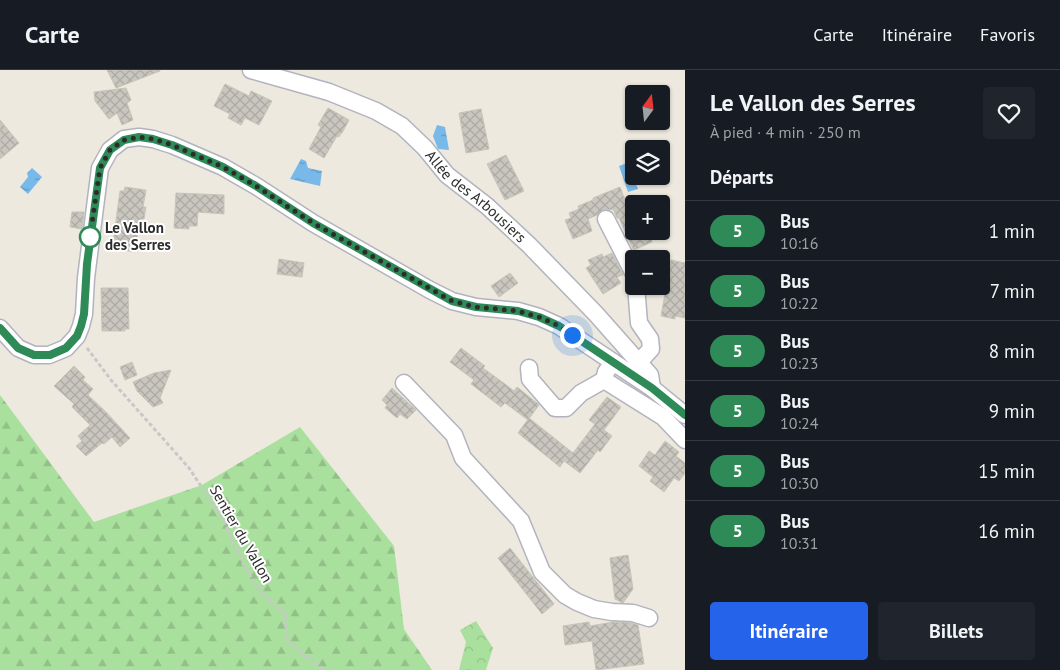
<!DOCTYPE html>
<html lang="fr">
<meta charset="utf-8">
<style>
body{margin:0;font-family:"PT Sans",sans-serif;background:#20242c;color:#f1f3f6;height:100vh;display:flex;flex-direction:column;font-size:19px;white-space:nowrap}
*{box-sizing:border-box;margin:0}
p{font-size:16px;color:#9ea1a6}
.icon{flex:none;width:28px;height:28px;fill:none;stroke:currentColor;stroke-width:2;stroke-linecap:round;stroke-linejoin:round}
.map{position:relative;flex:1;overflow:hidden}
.sheet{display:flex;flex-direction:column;background:#171b24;width:375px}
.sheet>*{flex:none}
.badge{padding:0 10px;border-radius:16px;font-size:18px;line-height:32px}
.needle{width:32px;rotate:15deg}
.buttons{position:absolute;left:625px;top:15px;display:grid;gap:10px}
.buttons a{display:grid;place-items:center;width:45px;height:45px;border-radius:5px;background:#171b24;box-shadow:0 1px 4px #0004;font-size:25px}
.you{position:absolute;width:25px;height:25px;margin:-12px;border:4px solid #fff;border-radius:50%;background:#1a73e8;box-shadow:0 0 0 8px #1a73e833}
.map>.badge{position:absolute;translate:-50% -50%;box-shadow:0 0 0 2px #fff}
h2{padding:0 25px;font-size:19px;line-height:45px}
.round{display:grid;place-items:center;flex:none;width:52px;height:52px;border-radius:5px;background:#20242c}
.headline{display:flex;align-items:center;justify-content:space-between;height:85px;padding:0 25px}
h1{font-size:24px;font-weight:800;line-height:38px}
.primary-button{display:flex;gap:10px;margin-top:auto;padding:10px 25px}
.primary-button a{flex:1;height:58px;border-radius:5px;background:#2563eb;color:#fff;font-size:20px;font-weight:800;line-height:58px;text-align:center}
.primary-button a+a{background:#20242c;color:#f1f3f6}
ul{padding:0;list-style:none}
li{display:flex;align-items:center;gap:15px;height:60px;padding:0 25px;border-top:1px solid #363941}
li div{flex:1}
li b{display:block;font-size:19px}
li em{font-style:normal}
li .badge{min-width:55px;font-weight:700;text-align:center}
header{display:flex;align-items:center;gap:30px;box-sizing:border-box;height:70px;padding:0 25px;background:#171b24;border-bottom:1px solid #363941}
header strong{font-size:24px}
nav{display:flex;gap:28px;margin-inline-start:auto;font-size:18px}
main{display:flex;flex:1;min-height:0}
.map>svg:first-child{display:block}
.forest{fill:url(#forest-firs)}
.park{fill:url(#park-crowns)}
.water{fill:url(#water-ripples)}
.building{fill:url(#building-cross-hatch);stroke:#c8c5b8}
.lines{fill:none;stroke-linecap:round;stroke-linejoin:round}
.minor-casing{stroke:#b2b3be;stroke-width:19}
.path{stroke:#c8c8c8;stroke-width:3;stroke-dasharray:4 2.5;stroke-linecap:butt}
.minor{stroke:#fff;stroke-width:16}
.line-casing{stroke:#fff;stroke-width:11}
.line{stroke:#2e8b57;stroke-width:8}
.walk{stroke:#2c2c2c;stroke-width:5;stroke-dasharray:0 9}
.stop-dot{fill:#fff;stroke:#2e8b57;stroke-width:2.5}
.labels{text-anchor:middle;stroke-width:4;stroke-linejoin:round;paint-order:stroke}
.street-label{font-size:15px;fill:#2c2c2c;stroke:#fff}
.stop-label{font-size:15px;font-weight:bold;fill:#2c2c2c;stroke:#fff;text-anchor:start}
</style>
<header>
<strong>Carte</strong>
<nav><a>Carte</a><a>Itinéraire</a><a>Favoris</a></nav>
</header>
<main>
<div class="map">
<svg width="685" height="600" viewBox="0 0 685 600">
<defs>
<pattern id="forest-firs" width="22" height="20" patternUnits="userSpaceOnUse" patternTransform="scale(1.25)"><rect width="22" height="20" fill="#aae09e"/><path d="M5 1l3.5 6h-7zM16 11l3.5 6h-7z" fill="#92c088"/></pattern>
<pattern id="park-crowns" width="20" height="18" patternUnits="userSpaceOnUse" patternTransform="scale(1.25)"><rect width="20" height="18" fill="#aae09e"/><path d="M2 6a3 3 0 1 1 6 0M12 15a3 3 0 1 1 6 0" fill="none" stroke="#92c088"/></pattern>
<pattern id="water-ripples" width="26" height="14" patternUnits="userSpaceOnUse" patternTransform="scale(1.25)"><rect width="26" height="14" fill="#78b9e9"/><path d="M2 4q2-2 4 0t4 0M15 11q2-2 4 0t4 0" fill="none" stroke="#6397bd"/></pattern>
<pattern id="building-cross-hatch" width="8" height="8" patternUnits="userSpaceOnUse" patternTransform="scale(1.25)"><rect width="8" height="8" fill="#c8c6be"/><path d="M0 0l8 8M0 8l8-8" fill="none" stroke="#acaaa3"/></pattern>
</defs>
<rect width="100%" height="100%" fill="#ede9df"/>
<path class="forest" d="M0,325L94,452L202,415L300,357L394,476L404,559L432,600H0Z"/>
<path class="park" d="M476,551L493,578L486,600H459L466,572L460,560Z"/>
<g class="water">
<path d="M437,55L445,57L449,80L438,79L433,66Z"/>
<path d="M301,89L306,91L308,98L322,101L320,116L290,109Z"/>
<path d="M627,93L638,119L628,122L619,96Z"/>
<path d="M32,98L42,107L28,124L20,117L28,107L27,103Z"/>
</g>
<g class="building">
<path d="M107,0H160V1L116,18Z"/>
<path d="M225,14L249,26L251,21L272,31L259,55L245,48L241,55L228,48L230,44L214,36Z"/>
<path d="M126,18L131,30L127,33L133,50L122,55L117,43L109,49L95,31L94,22Z"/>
<path d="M328,38L349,50L342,63H341L339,67L337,66L324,88L309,79L321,57L318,55Z"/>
<path d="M481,39L489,79L466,83L459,43Z"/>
<path d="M0,50L19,73L0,89Z"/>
<path d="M506,85L524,121L505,130L487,94Z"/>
<path d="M125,117L146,120L143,137H146L144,149H140L135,182L122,180L123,175L113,173L120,121H124Z"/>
<path d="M620,117L625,130L630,129L634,140V161H648L652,172L634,180V181L619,148H617L613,139L610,140L606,139L602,140L597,145L588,149L592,161L573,169L565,150L571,148L569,143L579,139L578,136L593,130V128Z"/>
<path d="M176,123L224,125V144L198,142L197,156H189V159L174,158Z"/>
<path d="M72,142H84L82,159L70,157Z"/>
<path d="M612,183L623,205L617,207L621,213L603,224L586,198L591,195L588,190L602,184L603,187Z"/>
<path d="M279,189L304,193L302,207L277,204Z"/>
<path d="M671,190L685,193V248L675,246V249L661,246Z"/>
<path d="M510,203L518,213L499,227L491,216Z"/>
<path d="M101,218H128L129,259H125V261H102Z"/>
<path d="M461,278L485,296L483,298L505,314L514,321L517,317L537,333L539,335L528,350L505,333L501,337L471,314L474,310L450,292Z"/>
<path d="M132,292L137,305L125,310L120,297Z"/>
<path d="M74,296L85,307L83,310L93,319L88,325L106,342L130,368L120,377L112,367L104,374L102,373L86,386L76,376L82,371L78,366L90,355L72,337L74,334L54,316Z"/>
<path d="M171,300L160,328L163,333L153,337L137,321L133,312L154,303Z"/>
<path d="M392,318L416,340L407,349L400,344L397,348L385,338L387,335L382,330Z"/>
<path d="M607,327L621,337L604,360L612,366L600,382L598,380L580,403L564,391L560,397L518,363L529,348L573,383L595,354L589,350Z"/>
<path d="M665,371L679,382L676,386L685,393V403L679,411L674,408L664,422L650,411L653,407L639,396L649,381L655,385Z"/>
<path d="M510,478L554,534L542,544L498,488Z"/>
<path d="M628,485L633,519L623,533L615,529L610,488Z"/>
<path d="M589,552L590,556L613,552L631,553L638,555L644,594L596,600L592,571L565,575L563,556Z"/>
</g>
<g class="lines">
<g class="minor-casing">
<g id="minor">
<path id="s1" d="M251,0L329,22L376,41L402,56L425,78L447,105L487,136L529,175L596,244L650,305L652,318"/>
<path d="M606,149L634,204"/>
<path d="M636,216L639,253L650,269L651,279L639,292"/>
<path d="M0,258L18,278L34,285H49L66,278L77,266L81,256L84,244L86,208L100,98L110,80L124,69L139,67L153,69L172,75L223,97L256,116L313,153L430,220L452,231L476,237L518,241L539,247L559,256L652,318L685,345"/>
<path d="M613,292L606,302L604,310L663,347L685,370"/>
<path d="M529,298L530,309L555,338H566L581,323L604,310"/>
<path d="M404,313L454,365L463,388L521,451L542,502L565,525L577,532L594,539L612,542L633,543L649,548"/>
</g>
</g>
<path class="path" d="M87,278L111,310L189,398L223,449L243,494L261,523L285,543L287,569L299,581L325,600"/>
<use href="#minor" class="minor"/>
</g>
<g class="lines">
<g class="line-casing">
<path id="line" d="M0,258L18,278L34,285H50L66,278L77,266L81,256L84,244L87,194L100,98L110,80L124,70L139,67L153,69L172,75L223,97L256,116L313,153L452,231L476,237L518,241L539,247L559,256L652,318L685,345"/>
</g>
<use href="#line" class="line"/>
<path class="walk" d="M90,167L100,98L110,80L124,70L139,67L153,69L172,75L223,97L256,116L313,153L452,231L476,237L518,241L539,247L559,256L572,265"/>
</g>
<circle class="stop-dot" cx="90" cy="167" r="10"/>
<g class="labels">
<g class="street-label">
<text dy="5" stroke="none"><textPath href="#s1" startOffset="264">Allée des Arbousiers</textPath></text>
<text transform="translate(241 464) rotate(60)" y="5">Sentier du Vallon</text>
</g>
<g class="stop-label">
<text x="105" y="163">Le Vallon<tspan x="105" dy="17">des Serres</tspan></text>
</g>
</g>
</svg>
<div class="buttons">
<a><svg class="needle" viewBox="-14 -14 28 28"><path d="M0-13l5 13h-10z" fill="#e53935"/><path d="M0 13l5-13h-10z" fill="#9ea1a6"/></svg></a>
<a><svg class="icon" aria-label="layers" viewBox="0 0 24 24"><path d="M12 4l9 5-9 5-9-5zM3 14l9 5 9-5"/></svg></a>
<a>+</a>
<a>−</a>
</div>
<div class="you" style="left:572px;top:265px"></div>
</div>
<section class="sheet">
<div class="headline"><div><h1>Le Vallon des Serres</h1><p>À pied · 4 min · 250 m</p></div><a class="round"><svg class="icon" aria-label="heart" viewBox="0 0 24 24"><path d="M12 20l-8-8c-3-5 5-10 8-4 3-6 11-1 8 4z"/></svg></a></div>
<h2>Départs</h2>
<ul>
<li><span class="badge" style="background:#2e8b57;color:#fff">5</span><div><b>Bus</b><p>10:16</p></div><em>1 min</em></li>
<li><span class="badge" style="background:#2e8b57;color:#fff">5</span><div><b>Bus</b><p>10:22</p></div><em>7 min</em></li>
<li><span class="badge" style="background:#2e8b57;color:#fff">5</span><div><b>Bus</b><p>10:23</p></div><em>8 min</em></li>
<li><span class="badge" style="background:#2e8b57;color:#fff">5</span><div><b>Bus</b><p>10:24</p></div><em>9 min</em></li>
<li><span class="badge" style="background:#2e8b57;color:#fff">5</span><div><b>Bus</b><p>10:30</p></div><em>15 min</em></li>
<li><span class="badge" style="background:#2e8b57;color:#fff">5</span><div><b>Bus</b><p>10:31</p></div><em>16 min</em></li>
</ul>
<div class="primary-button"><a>Itinéraire</a><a>Billets</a></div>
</section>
</main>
